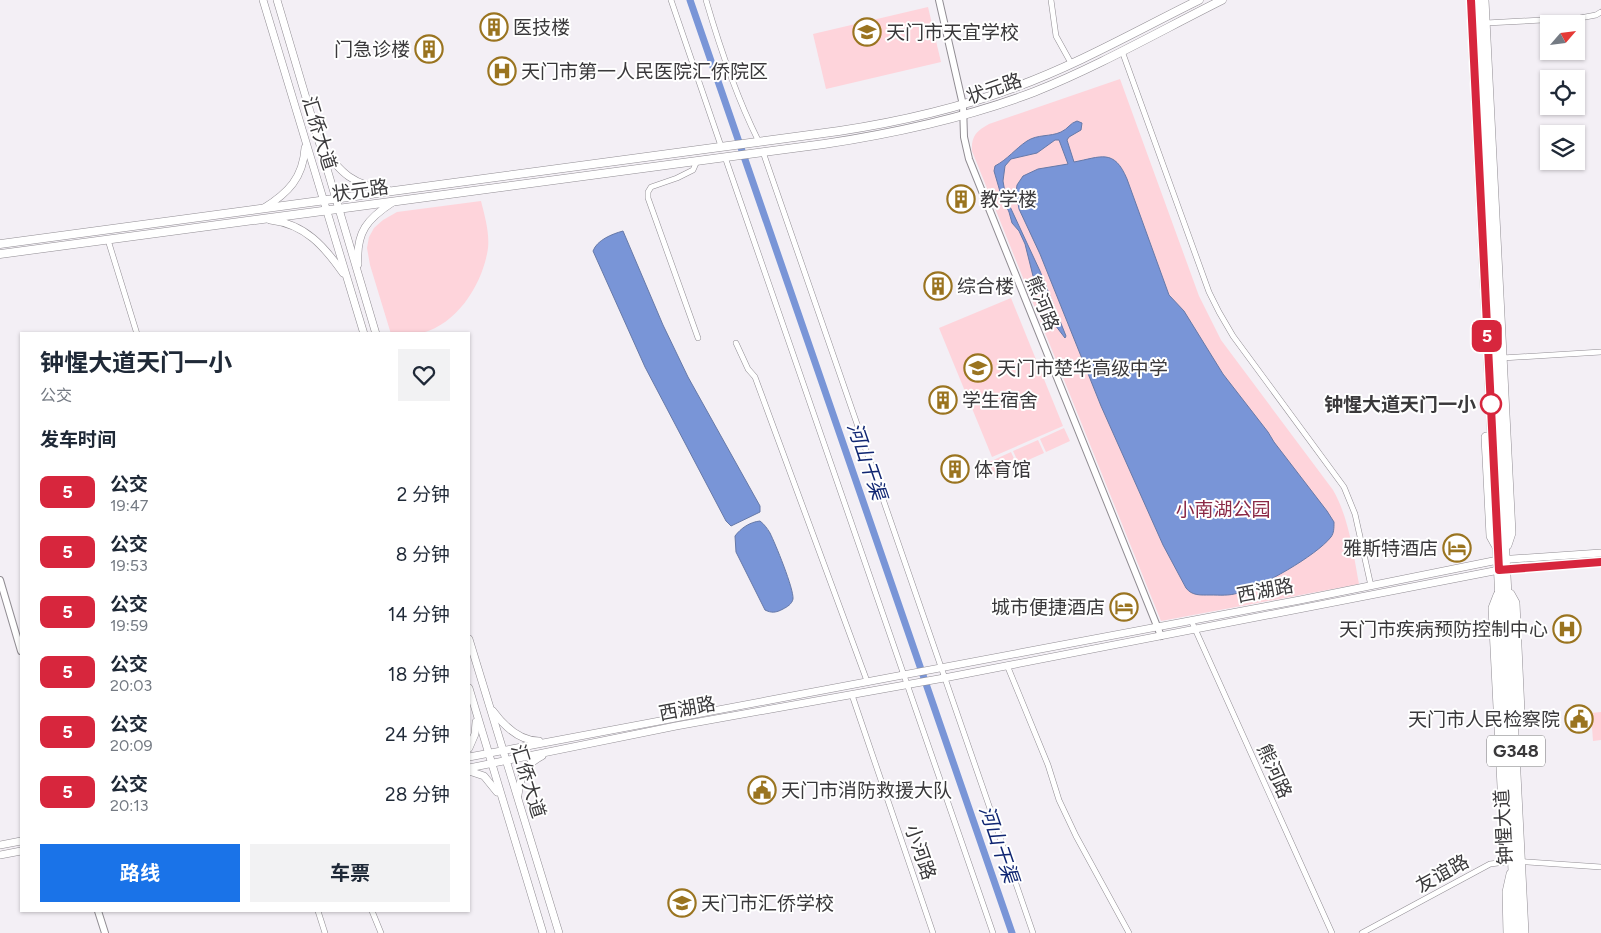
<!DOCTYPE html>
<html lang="zh">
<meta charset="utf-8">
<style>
body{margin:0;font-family:Figtree,"Noto Sans SC",sans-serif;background:#f2f2f3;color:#1f2937;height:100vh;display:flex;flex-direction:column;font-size:19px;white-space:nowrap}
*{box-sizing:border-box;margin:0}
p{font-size:16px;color:#747a83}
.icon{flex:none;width:28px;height:28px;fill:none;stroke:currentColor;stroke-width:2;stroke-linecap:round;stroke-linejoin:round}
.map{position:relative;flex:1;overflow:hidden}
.panel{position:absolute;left:20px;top:332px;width:450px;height:580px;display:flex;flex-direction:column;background:#fff;border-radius:0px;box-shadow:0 1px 4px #0004}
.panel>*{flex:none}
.badge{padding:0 10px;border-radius:8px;font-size:18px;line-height:32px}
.needle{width:32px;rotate:62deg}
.controls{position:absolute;left:1540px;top:15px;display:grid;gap:10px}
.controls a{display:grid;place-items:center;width:45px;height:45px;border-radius:0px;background:#fff;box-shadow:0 1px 4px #0004;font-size:25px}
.map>.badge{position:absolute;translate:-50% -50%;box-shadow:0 0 0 2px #fff}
h2{padding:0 20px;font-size:19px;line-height:45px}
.round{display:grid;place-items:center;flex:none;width:52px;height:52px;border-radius:0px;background:#f2f2f3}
.summary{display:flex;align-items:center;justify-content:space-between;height:85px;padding:0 20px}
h1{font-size:24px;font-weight:700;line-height:38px}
.action{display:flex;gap:10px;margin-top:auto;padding:10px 20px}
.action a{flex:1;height:58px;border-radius:0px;background:#1a73e8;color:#fff;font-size:20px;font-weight:700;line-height:58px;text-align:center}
.action a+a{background:#f2f2f3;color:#1f2937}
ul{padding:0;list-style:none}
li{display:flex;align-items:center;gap:15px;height:60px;padding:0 20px}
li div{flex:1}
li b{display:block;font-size:19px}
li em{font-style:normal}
li .badge{min-width:55px;font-weight:700;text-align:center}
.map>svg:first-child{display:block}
.green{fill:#fed4db}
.water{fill:#7995d7;stroke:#6679a8}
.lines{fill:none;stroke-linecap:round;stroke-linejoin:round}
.canal{stroke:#7995d7;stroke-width:7}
.minor-casing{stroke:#918d93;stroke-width:6}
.tertiary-casing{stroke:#918d93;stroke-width:8}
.secondary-casing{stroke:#918d93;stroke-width:8}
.primary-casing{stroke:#918d93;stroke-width:9}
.trunk-casing{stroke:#918d93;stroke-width:10}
.minor{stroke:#fff;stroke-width:5}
.tertiary{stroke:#fff;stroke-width:6}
.secondary{stroke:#fff;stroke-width:7}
.primary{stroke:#fff;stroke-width:8}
.trunk{stroke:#fff;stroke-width:9}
.line-casing{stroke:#fff;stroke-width:11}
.line{stroke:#d7263d;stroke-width:8}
.stop-dot{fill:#fff;stroke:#d7263d;stroke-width:2.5}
.labels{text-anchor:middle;stroke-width:4;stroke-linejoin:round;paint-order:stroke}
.shield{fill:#fff;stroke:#757476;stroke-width:1}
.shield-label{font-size:18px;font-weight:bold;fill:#3a393b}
.poi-label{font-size:19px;fill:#3a393b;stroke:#fff;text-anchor:start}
.street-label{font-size:19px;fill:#3a393b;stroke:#fff}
.stop-label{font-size:19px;font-weight:bold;fill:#3a393b;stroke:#fff;text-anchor:end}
.park-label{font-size:19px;fill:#8b2946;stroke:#fff}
.water-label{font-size:20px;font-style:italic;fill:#102672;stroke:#fff}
</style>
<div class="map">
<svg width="1601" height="933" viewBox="0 0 1601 933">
<rect width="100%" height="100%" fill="#f3eff5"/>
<g class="green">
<path d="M928,7L941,62L826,89L813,34Z"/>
<path d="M1120,79L1199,296L1221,340L1333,490C1349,518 1353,552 1359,584L1161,621L972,151C971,137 976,131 989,124Z"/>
<path d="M481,201C485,217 491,237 487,254C480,288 456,324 422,333C413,336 401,334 391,334L370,265L367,248L369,237L374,228L383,220L397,212Z"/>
<path d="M1011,298L1063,426L992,457L939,328Z"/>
<path d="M1064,428L1070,441L1046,452L1040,439Z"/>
<path d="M1038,440L1044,453L1019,464L1013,451Z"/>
<path d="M1011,452L1017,465L993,476L987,463Z"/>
<path d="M1601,712V740L1593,741L1591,713Z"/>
</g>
<g class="water">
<path d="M1077,121L1082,123L1081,130L1069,137L1067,140L1074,162C1101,157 1114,148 1127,179L1169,295L1184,311L1223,374L1268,432L1274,442L1327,511L1334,522C1334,528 1334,533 1331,537C1316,556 1261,587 1238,593C1229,596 1220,595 1210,595C1201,595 1192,596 1186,588L1163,545L1101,406L1040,254L1019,209L1016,192L1017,185L1023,176L1038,169L1068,164L1059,140H1055L1037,153L1011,159L1005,166L1003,181L1006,198L1040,271L1066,336L1065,338L1052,321L1048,308L1047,296L1033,276L1025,244L1019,231L1012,223L1009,212L1001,195L994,171L995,166C1008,159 1015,149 1027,141C1038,134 1050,137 1061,132C1068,129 1070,123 1077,121Z"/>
<path d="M623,231L663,325L688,377L760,506V512L731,526L726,521L645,367L593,251C597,240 612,234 623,231Z"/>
<path d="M760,521C764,524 767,528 770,533C775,543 794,589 793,599C792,604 787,607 783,609C776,613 771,613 765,610L736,552L735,536C741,528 750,522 760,521Z"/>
</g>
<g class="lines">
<path class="canal" d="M690,0L1012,933"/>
<g class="minor-casing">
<g id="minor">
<path d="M671,0L721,146"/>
<path d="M706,0C720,48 736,96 758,140"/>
<path d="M1051,0L1056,36L1071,63"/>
<path d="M1486,23L1580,18L1596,15L1601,12"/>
<path d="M1122,51L1209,292L1219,312L1233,336L1344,487L1355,514L1371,586"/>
<path d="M763,152L1033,933"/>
<path d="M725,157L993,933"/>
<path d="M697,161L693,170L677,178L651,187L648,192V198L698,338"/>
<path d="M108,240L137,334"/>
<path d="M736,343L748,369L755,377L867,681"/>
<path d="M1502,358L1601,352"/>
<path d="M1191,620L1332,933"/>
<path d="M1007,665L1048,765L1059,800L1076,836L1129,933"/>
<path d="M852,695L933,933"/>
<path d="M318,911L325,933"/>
<path d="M372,911L381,933"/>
<path d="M1362,933L1490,864L1514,861L1601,867"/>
</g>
</g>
<g class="tertiary-casing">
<g id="tertiary">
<path d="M939,0L963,105L964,137L969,159L1161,636"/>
<path d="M0,580L21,651"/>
<path d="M98,911L105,933"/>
</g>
</g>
<g class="secondary-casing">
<g id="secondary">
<path d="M263,0L364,334"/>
<path d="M277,0L376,334"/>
<path d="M321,145C341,174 353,185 388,190"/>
<path d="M264,208C288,193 303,178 305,148"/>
<path d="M270,220C305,224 324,246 343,273"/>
<path d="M358,264C356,232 367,219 393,202"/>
<path d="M469,639L559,933"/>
<path d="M469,688L543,933"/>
<path d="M493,711C504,726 519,741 539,741"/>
<path d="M469,748L475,734L476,722"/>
<path d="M469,757L1300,600L1498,560L1601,553"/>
<path d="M469,768L676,726L944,678L1499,570L1601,562"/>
<path d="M469,771L484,776L497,792"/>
<path d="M518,795C521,775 523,766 542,756"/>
<path d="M0,845L21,841"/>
<path d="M0,855L21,851"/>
</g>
</g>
<g class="primary-casing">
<g id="primary">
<path d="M0,244L839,131C898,122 956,109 1013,88C1077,65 1138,30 1199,0"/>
<path d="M0,254L824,144C896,133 966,118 1034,92C1099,66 1160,31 1222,0"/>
</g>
</g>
<g class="trunk-casing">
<g id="trunk">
<path d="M1471,0L1516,933"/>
<path d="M1477,0L1524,933"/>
<path d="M1484,0L1511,533L1507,545"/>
<path d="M1486,437L1491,536L1496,545"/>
<path d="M1510,594L1515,603L1520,712"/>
<path d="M1498,595L1493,608L1505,846L1513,859"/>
<path d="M1508,933L1507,892L1511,874"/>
</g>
</g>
<use href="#minor" class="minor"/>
<use href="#tertiary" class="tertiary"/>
<use href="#secondary" class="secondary"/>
<use href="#primary" class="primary"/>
<use href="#trunk" class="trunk"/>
</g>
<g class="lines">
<g class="line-casing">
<path id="line" d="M1471,0L1499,570L1601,562"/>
</g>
<use href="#line" class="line"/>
</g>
<defs>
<g id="building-ring" transform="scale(1.4375)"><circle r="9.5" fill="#fff" stroke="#9a7420" stroke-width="1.5"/><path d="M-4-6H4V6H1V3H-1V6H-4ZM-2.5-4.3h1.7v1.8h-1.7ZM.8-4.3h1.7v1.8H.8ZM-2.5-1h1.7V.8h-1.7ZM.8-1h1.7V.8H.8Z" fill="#9a7420"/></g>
<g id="school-ring" transform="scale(1.4375)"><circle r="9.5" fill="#fff" stroke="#9a7420" stroke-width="1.5"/><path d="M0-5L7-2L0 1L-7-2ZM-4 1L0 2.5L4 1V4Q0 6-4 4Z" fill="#9a7420"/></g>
<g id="hospital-ring" transform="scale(1.4375)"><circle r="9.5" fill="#fff" stroke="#9a7420" stroke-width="1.5"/><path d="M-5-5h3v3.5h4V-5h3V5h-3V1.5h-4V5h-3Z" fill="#9a7420"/></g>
<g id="hotel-ring" transform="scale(1.4375)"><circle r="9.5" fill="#fff" stroke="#9a7420" stroke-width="1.5"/><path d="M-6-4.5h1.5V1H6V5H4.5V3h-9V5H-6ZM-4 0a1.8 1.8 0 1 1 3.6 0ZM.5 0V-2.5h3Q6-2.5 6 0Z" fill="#9a7420"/></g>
<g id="civic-ring" transform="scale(1.4375)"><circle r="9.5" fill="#fff" stroke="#9a7420" stroke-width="1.5"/><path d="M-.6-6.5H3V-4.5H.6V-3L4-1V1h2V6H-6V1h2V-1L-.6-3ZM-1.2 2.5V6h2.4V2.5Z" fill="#9a7420"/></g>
</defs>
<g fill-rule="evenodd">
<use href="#building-ring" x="494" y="27"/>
<use href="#school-ring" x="867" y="32"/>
<use href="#building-ring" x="429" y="49"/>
<use href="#hospital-ring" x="502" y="71"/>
<use href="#building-ring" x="961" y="199"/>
<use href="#building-ring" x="938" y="286"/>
<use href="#school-ring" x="978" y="368"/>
<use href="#building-ring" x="943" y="400"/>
<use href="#building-ring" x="955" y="469"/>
<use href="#hotel-ring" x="1457" y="548"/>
<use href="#hotel-ring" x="1124" y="607"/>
<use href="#hospital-ring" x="1567" y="629"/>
<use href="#civic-ring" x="1579" y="719"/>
<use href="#civic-ring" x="762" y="790"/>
<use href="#school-ring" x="682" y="903"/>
</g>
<circle class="stop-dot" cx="1491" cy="404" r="10"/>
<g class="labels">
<rect class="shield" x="1487" y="735.5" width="58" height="31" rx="4"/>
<g class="shield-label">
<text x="1516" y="757">G348</text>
</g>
<g class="poi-label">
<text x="513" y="34">医技楼</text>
<text x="886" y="39">天门市天宜学校</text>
<text x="410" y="56" text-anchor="end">门急诊楼</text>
<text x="521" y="78">天门市第一人民医院汇侨院区</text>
<text x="980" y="206">教学楼</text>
<text x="957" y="293">综合楼</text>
<text x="997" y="375">天门市楚华高级中学</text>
<text x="962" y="407">学生宿舍</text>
<text x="974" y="476">体育馆</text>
<text x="1438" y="555" text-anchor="end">雅斯特酒店</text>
<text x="1105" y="614" text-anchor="end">城市便捷酒店</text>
<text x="1548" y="636" text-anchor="end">天门市疾病预防控制中心</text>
<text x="1560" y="726" text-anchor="end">天门市人民检察院</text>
<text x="781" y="797">天门市消防救援大队</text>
<text x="701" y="910">天门市汇侨学校</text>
</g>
<g class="street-label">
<text transform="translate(994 88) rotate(-19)" y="7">状元路</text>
<text transform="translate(320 133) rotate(73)" y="7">汇侨大道</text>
<text transform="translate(360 190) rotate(-8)" y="7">状元路</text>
<text transform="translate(1043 303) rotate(68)" y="7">熊河路</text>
<text transform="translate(1265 590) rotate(-11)" y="7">西湖路</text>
<text transform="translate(687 708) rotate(-11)" y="7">西湖路</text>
<text transform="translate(1275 771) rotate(66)" y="7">熊河路</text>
<text transform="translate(529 781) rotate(73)" y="7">汇侨大道</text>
<text transform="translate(1503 827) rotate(-93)" y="7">钟惺大道</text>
<text transform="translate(921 852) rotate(71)" y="7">小河路</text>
<text transform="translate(1442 873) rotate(-29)" y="7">友谊路</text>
</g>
<g class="stop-label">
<text x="1476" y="411">钟惺大道天门一小</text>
</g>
<g class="park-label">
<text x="1223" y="516">小南湖公园</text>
</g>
<g class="water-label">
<text transform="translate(867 461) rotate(71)" y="7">河山干渠</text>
<text transform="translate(999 844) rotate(71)" y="7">河山干渠</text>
</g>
</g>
</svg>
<div class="controls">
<a><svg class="needle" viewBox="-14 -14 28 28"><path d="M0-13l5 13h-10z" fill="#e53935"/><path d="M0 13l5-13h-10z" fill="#747a83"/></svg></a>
<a><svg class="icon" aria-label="locate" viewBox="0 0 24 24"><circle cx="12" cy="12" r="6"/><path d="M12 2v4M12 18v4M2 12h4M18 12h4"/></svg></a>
<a><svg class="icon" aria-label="layers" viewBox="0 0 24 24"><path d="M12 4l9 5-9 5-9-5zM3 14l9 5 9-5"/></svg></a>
</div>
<b class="badge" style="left:1487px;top:336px;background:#d7263d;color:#fff">5</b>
<section class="panel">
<div class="summary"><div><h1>钟惺大道天门一小</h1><p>公交</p></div><a class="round"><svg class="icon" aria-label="heart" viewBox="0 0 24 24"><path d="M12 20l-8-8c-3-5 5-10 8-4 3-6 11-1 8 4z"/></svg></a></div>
<h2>发车时间</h2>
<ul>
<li><span class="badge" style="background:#d7263d;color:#fff">5</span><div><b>公交</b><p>19:47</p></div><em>2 分钟</em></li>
<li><span class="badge" style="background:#d7263d;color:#fff">5</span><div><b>公交</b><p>19:53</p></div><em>8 分钟</em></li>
<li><span class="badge" style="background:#d7263d;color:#fff">5</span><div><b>公交</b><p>19:59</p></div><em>14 分钟</em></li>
<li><span class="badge" style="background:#d7263d;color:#fff">5</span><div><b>公交</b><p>20:03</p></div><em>18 分钟</em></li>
<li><span class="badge" style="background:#d7263d;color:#fff">5</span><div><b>公交</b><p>20:09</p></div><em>24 分钟</em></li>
<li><span class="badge" style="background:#d7263d;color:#fff">5</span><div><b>公交</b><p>20:13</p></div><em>28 分钟</em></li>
</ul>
<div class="action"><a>路线</a><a>车票</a></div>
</section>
</div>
